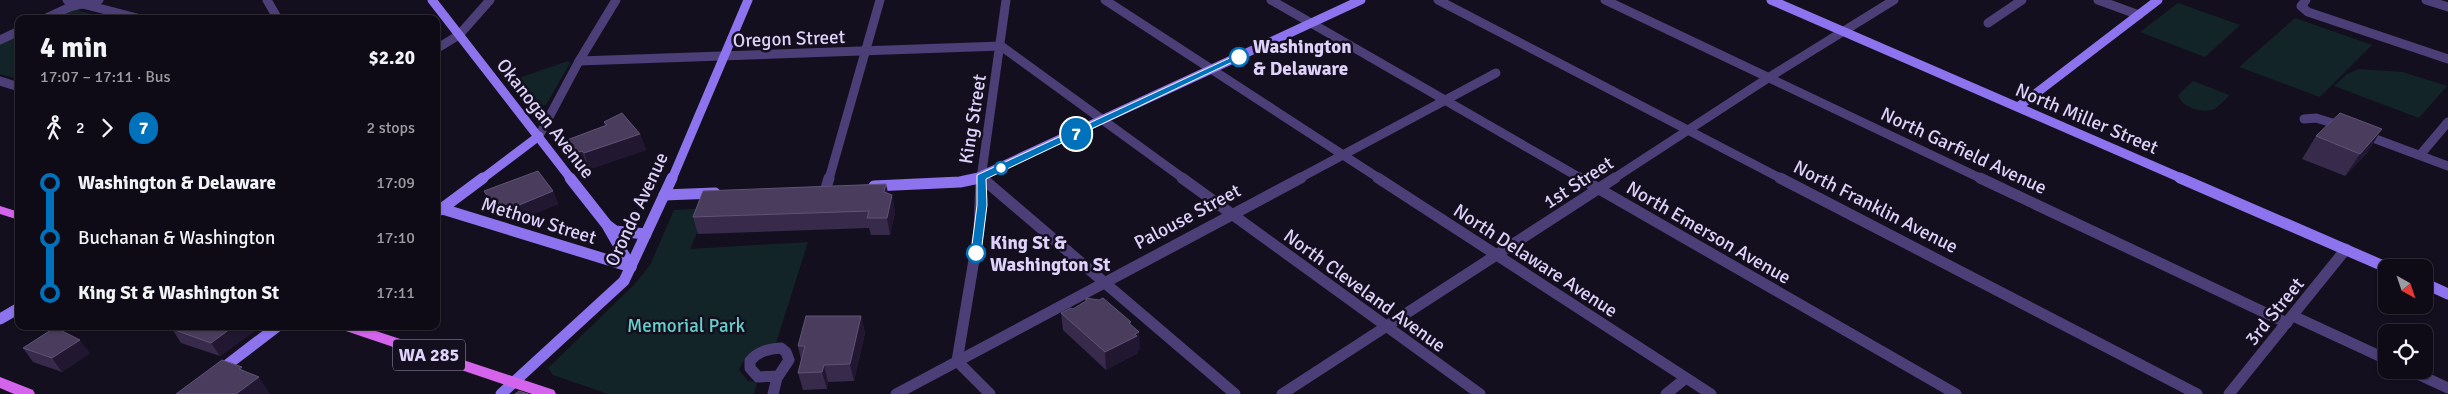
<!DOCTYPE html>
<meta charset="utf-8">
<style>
body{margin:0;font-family:Signika,sans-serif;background:#18141f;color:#f1f3f6;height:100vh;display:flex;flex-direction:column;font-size:19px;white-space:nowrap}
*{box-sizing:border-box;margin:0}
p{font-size:16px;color:#9b9ba1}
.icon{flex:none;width:28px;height:28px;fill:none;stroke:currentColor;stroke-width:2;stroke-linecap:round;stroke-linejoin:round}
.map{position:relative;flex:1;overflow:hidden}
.drawer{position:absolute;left:15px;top:15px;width:425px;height:315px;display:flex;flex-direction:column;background:#0f0b16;border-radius:10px;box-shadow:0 1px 4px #0004,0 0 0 1px #2f2b35}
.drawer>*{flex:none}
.badge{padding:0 10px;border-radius:16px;font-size:18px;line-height:32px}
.needle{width:32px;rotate:140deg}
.controls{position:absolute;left:2378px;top:259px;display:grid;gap:10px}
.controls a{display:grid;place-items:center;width:55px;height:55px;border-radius:10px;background:#0f0b16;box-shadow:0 1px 4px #0004,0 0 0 1px #2f2b35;font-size:25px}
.map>.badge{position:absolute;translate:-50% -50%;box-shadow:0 0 0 2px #fff}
.legs{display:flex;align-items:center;gap:8px;height:55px;padding:0 25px;font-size:16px}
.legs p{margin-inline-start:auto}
.overview{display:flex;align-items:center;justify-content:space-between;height:85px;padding:0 25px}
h1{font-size:28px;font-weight:800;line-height:38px}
ul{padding:0 25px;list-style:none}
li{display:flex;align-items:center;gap:18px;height:55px;font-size:19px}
li i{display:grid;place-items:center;width:8px;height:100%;margin:0 6px;background:currentColor}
li i::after{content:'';width:12px;height:12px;margin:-6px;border:4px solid;border-radius:50%;background:#0f0b16}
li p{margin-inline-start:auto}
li:first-child i{background:linear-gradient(#0000 50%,currentColor 0)}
li:last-child i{background:linear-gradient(currentColor 50%,#0000 0)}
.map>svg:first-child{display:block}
.green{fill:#122427}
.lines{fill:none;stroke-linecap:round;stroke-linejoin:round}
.street-far1{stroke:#4c3f78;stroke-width:9}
.street{stroke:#4c3f78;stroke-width:11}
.secondary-far1{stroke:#8e73ef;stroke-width:9}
.secondary{stroke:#8e73ef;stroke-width:11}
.primary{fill:#d564ed;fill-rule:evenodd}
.wall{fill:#372a4a}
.shaded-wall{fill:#211731}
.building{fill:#493c5d;stroke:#605376}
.line-1{fill:#0072bc;stroke:#fff}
.stop-1-dot{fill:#fff;stroke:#0072bc;stroke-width:2.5}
.labels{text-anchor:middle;stroke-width:5;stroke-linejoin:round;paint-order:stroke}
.shield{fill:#140f1e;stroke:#a197b8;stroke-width:1}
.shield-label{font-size:18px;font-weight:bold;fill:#ded1fa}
.street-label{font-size:19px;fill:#ded1fa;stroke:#140f1e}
.stop-label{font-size:19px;font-weight:bold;fill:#ded1fa;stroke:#140f1e;text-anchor:start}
.park-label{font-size:19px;fill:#66d1cb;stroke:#140f1e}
</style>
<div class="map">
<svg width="2448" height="394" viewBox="0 0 2448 394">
<rect width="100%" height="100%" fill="#140f1e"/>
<g class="green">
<path d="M2178,3L2240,25L2205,57L2140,32Z"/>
<path d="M73,9L109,19H53Z"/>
<path d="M2295,18L2372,45L2320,97L2239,67Z"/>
<path d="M19,35V78L18,79L0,74V44Z"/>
<path d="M568,61L570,63L546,105L532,106L510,81Z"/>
<path d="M2359,69L2403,72L2447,86L2419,118L2334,86L2347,74Z"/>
<path d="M2193,81L2229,95C2225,100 2219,106 2214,109C2202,114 2181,107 2178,95Z"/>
<path d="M708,208L690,249L808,242L776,343C760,348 745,353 739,370L748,381L757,382L754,394H608L553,375L548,368L634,285L650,265L674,210Z"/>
</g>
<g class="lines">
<g class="street-far1">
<path d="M67,0L141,19"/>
<path d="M267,0L278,19"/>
<path d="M1105,0L1380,179"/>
<path d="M1271,0L1582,179"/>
<path d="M1438,0L1782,179"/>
<path d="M1605,0L1982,179"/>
<path d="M2098,0L2139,15"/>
<path d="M2306,0L2301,6L2308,12L2448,59"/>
<path d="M2426,0L2448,7"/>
<path d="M44,19L70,7L99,0"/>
<path d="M1988,23L2022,0"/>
<path d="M0,40L19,31"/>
<path d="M436,49L459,35L490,0"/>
<path d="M579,61L1001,46L1184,179"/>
<path d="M0,81L19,87"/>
<path d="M2304,119L2316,118L2342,126"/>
<path d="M2365,135L2448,166"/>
<path d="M539,136L579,61L616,0"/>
<path d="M2420,155L2448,122"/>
<path d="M981,177L983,179"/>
<path d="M829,179L880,0"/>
<path d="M981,179L1006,0"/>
<path d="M1298,179L1496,73"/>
<path d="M1613,179L1768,78L1894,0"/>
</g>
<g class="street">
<path d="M982,178L1235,394"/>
<path d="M1182,178L1480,394"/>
<path d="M1378,178L1711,394"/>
<path d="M1580,178L1956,394"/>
<path d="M1780,178L2197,394"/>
<path d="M1980,178L2287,323"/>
<path d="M826,188L829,178"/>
<path d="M2293,316L2386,359"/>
<path d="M957,361L979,230L981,178"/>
<path d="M957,361L990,394"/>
<path d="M2409,370L2448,388"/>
<path d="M773,394L777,378L789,360L786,352L781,348C769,349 758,351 750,361V368L758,377L778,376"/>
<path d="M896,394L1301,178"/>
<path d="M1282,394L1615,178"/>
<path d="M1666,394L1686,378"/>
<path d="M2229,394L2346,249"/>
</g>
<g class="secondary-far1">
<path d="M432,0L571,179"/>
<path d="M1771,0L2183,179"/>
<path d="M2018,107L2158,0"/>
<path d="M482,179L539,136"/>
<path d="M672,179L748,0"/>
<path d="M974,179L1361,0"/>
</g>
<g class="secondary">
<path d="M570,178L607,225L615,231L646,234"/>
<path d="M2180,178L2388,268"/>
<path d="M874,186L960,182L979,178"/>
<path d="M664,195L715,193"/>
<path d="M436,207L631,267"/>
<path d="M440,210L483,178"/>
<path d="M608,227L631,267"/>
<path d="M2424,283L2448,294"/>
<path d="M0,319L19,308"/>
<path d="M219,371L278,326"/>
<path d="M501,394L624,281L672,178"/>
</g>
<g class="primary">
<path d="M0,206L19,212V220L0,214Z"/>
<path d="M338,326H361L554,390L556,394H532L340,329Z"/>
<path d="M0,377L33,390L35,394H14L0,388Z"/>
</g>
</g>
<g class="wall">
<path d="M604,122L640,134L646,150L590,169L588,167L583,169L573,156L567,140L605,126Z"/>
<path d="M2316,136L2368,152L2345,176L2302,159Z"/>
<path d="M484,191H553L558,204L517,221L497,214L490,204Z"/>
<path d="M892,195L895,212L890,235H871L869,228L698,234L693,217Z"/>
<path d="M1073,309L1131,325L1140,349L1138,350V353L1106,370L1063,330L1061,313Z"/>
<path d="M861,316L865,333L854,381L828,382L827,389L803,390L798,373L801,360L798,346Z"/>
<path d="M176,326H261L220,356L181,343L172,329Z"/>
<path d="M23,348L90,353L62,372L33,362Z"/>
</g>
<g class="shaded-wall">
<path d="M2382,129L2368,152L2345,176L2360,154Z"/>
<path d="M640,134L646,150L590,169L584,153Z"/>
<path d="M582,151L588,167L583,169L577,153Z"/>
<path d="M886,184L890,201L884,192Z"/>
<path d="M553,191L558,204L517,221L512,208Z"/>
<path d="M892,195L895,212L890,235L887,218Z"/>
<path d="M861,316L865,333L854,381L850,364Z"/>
<path d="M1131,322L1132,339L1135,334L1139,332L1140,349L1138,350V353L1106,370L1105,352L1129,323Z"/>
<path d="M234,326H261L220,356L211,343Z"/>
<path d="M80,340L90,353L62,372L52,358Z"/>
<path d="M824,365L828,382L827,389L822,372Z"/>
<path d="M242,367L251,382L259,377L270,394H236L239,369Z"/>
</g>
<g class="building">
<path d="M622,113L640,134L584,153L582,151L577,153L567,140L607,125L604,122Z"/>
<path d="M2340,113L2382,129L2360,154L2316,136Z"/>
<path d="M538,171L553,191L512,208L491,201L484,191Z"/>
<path d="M886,184L884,192L892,195L887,218H867L869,211L693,217L703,191Z"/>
<path d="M1086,298L1099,300L1103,298L1131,322L1129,323L1139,332L1135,334L1137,336L1105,352L1061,313L1071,308L1073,309L1086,301Z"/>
<path d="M806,316H861L850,364L824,365L822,372L798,373L805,346H798Z"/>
<path d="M176,326H234L211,343L172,329Z"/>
<path d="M58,329L80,340L52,358L23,348L51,330Z"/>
<path d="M222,360L242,367L239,369L259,377L236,394H176Z"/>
<path d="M519,391L528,394H515Z"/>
</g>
<path class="line-1" d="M1236,55L1243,57L986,179L987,205L981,253L976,256L972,255L971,253L977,205V175Z"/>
<g class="stop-1-dot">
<circle cx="1239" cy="57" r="9"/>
<circle cx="1001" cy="168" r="6"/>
<circle cx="976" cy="253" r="9"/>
</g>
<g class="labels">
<rect class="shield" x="393" y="339.5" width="72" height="31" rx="4"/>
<g class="shield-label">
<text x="429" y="361">WA 285</text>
</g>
<g class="street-label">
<text transform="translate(789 38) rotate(-2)" y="7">Oregon Street</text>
<text transform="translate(546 118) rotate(52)" y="7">Okanogan Avenue</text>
<text transform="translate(2087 118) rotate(23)" y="7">North Miller Street</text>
<text transform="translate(972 119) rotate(-81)" y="7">King Street</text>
<text transform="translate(1964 150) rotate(25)" y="7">North Garfield Avenue</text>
<text transform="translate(1578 182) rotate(-33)" y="7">1st Street</text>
<text transform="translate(1876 206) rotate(27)" y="7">North Franklin Avenue</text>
<text transform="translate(636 209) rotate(-65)" y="7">Orondo Avenue</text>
<text transform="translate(1187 216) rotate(-28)" y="7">Palouse Street</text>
<text transform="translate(539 220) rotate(17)" y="7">Methow Street</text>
<text transform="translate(1709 232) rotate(30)" y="7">North Emerson Avenue</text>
<text transform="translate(1536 260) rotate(33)" y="7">North Delaware Avenue</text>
<text transform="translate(1365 290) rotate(36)" y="7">North Cleveland Avenue</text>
<text transform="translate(2274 311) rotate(-51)" y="7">3rd Street</text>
</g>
<g class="stop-label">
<text x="1253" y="53">Washington<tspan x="1253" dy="22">&amp; Delaware</tspan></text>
<text x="990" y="249">King St &amp;<tspan x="990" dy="22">Washington St</tspan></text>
</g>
<g class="park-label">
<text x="686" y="332">Memorial Park</text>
</g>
</g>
</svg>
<div class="controls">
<a><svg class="needle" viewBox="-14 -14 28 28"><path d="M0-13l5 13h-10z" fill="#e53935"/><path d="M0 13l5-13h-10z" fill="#9b9ba1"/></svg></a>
<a><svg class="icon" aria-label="locate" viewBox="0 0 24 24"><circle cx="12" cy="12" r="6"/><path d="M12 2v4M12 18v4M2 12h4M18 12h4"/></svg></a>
</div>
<b class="badge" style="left:1076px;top:134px;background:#0072bc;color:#fff">7</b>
<section class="drawer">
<div class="overview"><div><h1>4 min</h1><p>17:07 – 17:11 · Bus</p></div><b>$2.20</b></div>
<div class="legs"><svg class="icon" aria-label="walk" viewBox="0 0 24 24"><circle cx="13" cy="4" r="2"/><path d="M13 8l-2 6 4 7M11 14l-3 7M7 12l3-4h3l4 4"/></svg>2<svg class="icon" aria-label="forward" viewBox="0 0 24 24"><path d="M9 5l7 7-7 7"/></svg><b class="badge" style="background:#0072bc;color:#fff">7</b><p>2 stops</p></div>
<ul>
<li><i style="color:#0072bc"></i><b>Washington &amp; Delaware</b><p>17:09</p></li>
<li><i style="color:#0072bc"></i><span>Buchanan &amp; Washington</span><p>17:10</p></li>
<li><i style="color:#0072bc"></i><b>King St &amp; Washington St</b><p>17:11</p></li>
</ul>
</section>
</div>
